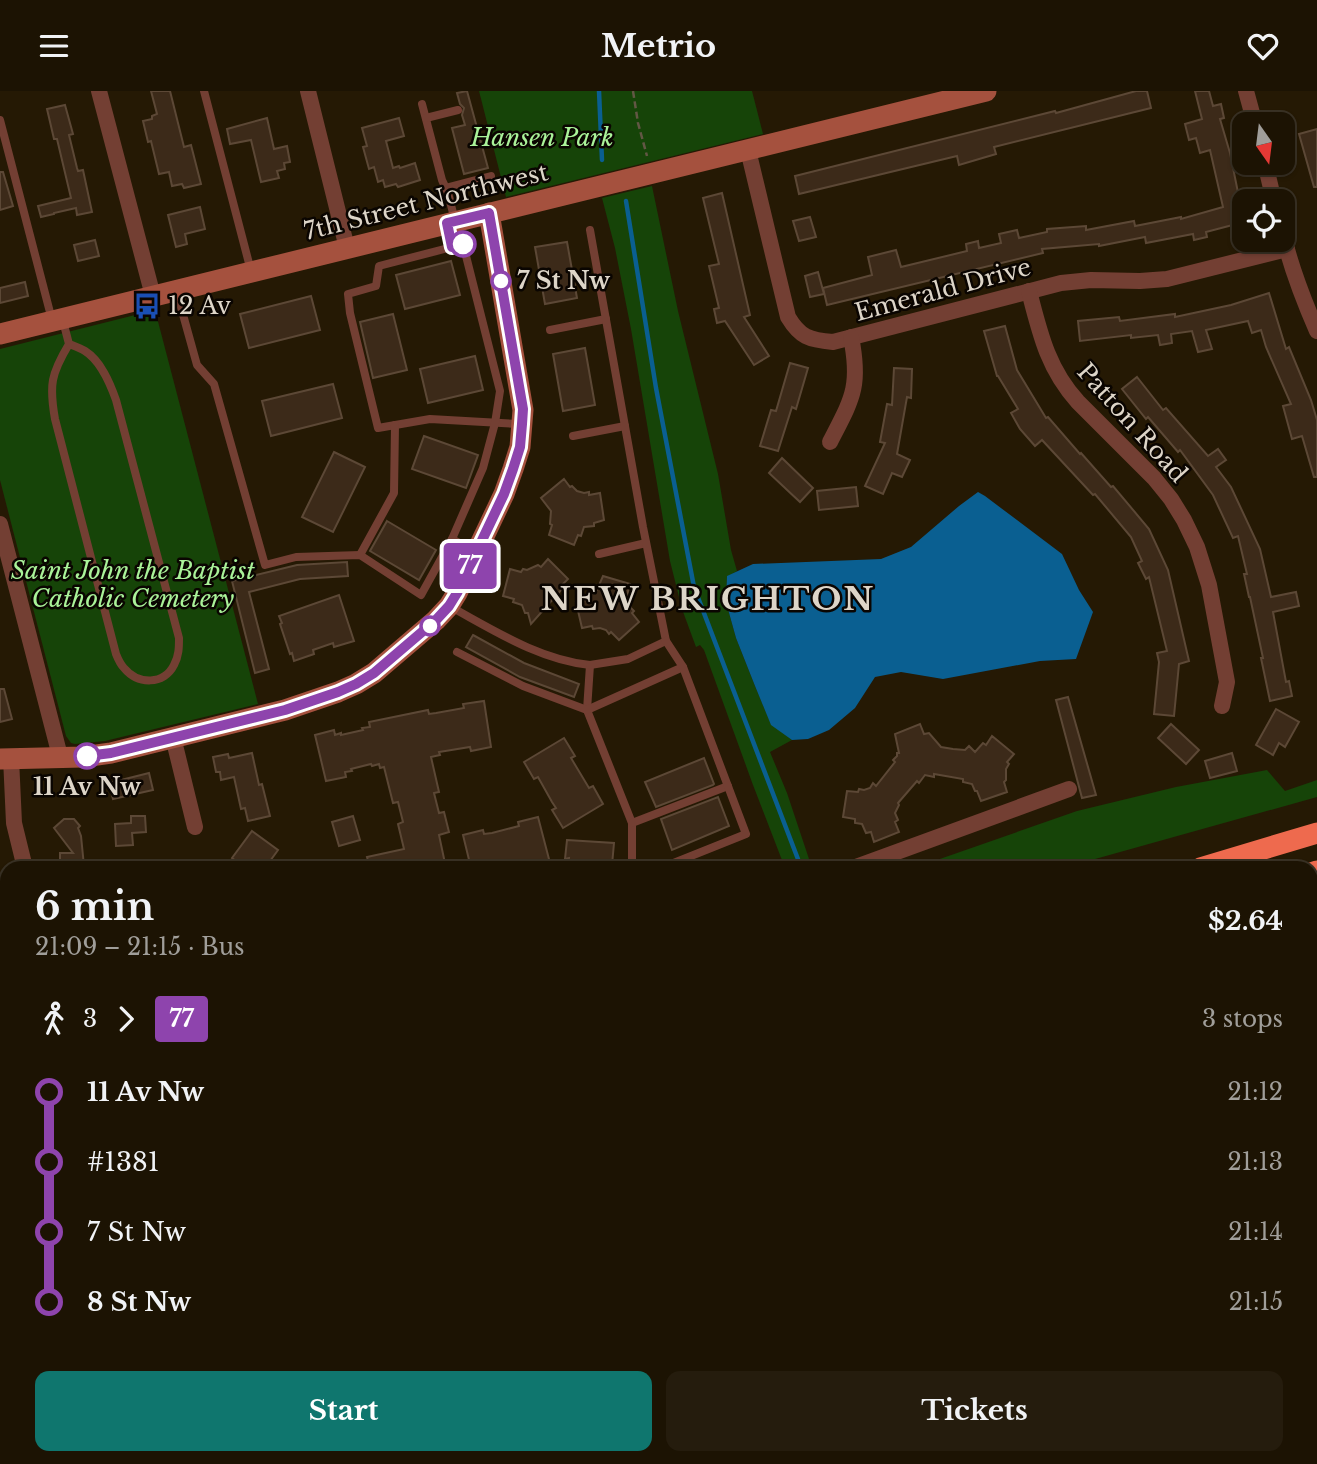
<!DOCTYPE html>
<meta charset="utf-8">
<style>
body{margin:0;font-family:"Libre Baskerville",serif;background:#251c0d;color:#f1f3f6;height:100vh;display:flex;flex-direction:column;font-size:26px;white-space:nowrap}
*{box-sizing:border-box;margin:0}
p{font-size:23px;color:#a09e9a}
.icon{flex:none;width:38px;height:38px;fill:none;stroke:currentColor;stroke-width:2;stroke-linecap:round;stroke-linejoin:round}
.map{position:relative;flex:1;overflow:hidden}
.drawer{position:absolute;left:0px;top:770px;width:1318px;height:604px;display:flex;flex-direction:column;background:#1c1303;border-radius:21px 21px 0 0;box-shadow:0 2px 5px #0004,0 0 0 2px #3a3225}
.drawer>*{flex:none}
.badge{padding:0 14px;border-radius:5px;font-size:24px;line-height:46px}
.needle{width:46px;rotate:166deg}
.fabs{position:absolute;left:1232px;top:21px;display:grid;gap:14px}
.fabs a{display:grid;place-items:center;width:63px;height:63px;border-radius:14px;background:#1c1303;box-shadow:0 2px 5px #0004,0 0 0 2px #3a3225;font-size:35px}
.map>.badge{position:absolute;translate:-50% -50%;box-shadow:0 0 0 4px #fff}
.legs{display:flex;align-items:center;gap:10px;height:77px;padding:0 35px;font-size:23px}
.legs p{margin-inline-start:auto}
.head{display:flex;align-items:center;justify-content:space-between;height:119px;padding:0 35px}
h1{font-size:38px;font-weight:800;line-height:52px}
.cta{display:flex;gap:14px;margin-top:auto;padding:14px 35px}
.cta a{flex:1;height:80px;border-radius:14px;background:#0f766e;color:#fff;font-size:28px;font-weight:800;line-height:80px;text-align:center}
.cta a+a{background:#251c0d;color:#f1f3f6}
ul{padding:0 35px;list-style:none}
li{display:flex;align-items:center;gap:24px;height:70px;font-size:26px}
li i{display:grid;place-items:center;width:10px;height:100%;margin:0 9px;background:currentColor}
li i::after{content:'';width:18px;height:18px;margin:-9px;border:5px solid;border-radius:50%;background:#1c1303}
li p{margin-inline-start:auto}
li:first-child i{background:linear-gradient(#0000 50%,currentColor 0)}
li:last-child i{background:linear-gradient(currentColor 50%,#0000 0)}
header{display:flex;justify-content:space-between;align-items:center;height:91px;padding:0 35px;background:#1c1303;font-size:32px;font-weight:800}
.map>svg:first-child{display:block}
.green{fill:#164408}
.water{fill:#0a5f91}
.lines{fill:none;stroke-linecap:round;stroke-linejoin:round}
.stream{stroke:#0a5f91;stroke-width:4.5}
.building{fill:#3c2a19;stroke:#5c4836;stroke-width:2}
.path{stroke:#625744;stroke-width:2.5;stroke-dasharray:7 3.5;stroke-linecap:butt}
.lane{stroke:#733f33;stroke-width:8}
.street{stroke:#733f33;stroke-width:16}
.secondary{stroke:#a5513e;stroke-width:21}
.highway{stroke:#ee6a4e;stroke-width:21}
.line-1-casing{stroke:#fff;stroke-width:16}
.line-1{stroke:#8e44ad;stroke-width:10}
.stop-1-dot{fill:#fff;stroke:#8e44ad;stroke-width:3.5}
.labels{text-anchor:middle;stroke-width:5;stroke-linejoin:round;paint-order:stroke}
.park-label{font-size:24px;font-style:italic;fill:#aaf399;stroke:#0a0501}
.street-label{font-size:24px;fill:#ddd5c8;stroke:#0a0501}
.stop-label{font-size:24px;font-weight:bold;fill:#ddd5c8;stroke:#0a0501;text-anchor:start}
.poi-label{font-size:24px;fill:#ddd5c8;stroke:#0a0501;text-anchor:start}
.district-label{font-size:32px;font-weight:bold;letter-spacing:2px;fill:#ddd5c8;stroke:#0a0501}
</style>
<header><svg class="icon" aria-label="menu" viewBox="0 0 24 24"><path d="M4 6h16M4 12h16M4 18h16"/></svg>Metrio<svg class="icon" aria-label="heart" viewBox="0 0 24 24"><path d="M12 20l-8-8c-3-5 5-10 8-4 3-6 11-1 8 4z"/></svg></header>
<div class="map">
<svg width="1317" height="1373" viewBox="0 0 1317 1373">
<rect width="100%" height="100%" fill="#251904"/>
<g class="green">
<path d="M479,0H752L763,43L506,106Z"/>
<path d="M652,95L678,220L718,383L731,459L737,480L727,486L726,511L736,547L755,595L771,633L792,649L770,661L787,702L812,777H785L753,694L704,559L700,554L696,556L682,518L670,470L631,238L615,157L602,107Z"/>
<path d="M155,219L258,613L105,650L75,653L71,652L66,645L0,389V258Z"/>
<path d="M1267,679L1285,700L1317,689V706L1063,777H914L1077,720L1176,696Z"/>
<path d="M7,930V1078H0V931Z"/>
<path d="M0,1125L7,1126V1235L0,1239Z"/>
<path d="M69,1367H256L239,1373H59Z"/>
</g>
<g class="water">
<path d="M978,401L985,405L1062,463L1079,499L1093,521L1076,568L1040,570L943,588L901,581L875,586L855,617L829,639L808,648L792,649L771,634L755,595L736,547L726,511L727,485L753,473L881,468L911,456L959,415Z"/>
<path d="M1311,851L1317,852V963L1311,961Z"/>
<path d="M1311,1005L1317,1008V1373H947L945,1367H1311Z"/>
</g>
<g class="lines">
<g class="stream">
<path d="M599,0L602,69"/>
<path d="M626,110L656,297L694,496L801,776"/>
</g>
</g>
<g class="building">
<path d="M151,0H170L184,56L191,54L201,93L184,97L182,93L172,95L169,81L159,83L151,50L148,51L143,30L152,28V25L157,23Z"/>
<path d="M467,0L488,77L464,83L452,37L465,34L462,24L464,17L460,13L457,2Z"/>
<path d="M1136,0H1147L1151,17L994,56L996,63L959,74L957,65L799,103L795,85L1055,20L1056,22Z"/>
<path d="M1195,0H1209L1213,15L1221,13L1224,27L1220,28L1230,62L1244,131L1206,141L1207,146L1194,149L1193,143L1146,152L1145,146L1099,155V153L1042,158L1043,162L827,214L823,197L872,184L868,166L896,159L901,176L967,160L966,153L978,150L979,157L1001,152L999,143L1017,139L1019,147L1047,141V138L1086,135V139L1134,130L1135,135L1181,126V128L1223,116L1210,59L1200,62L1196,47L1189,49L1185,33L1202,28Z"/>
<path d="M65,14L73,43L69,44L77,77L78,80L83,79L92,121L77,124L76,117L54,122V123L41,126L38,115L71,107L57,48H54L47,18Z"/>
<path d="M267,27L274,58L287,55L290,71L284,72L285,78L277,80L279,87L261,91L251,49L230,53L227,38Z"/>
<path d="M399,27L404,45L386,50L393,77L399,75L400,77L415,72L420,89L398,96L396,93L385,96L383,89L378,91L374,76L369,78L363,56L367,55L362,37Z"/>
<path d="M1317,38V96H1314L1299,43Z"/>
<path d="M0,81H3L13,115L0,119Z"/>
<path d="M722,102L750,224L744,226L769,265L754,274L725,230L717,232L714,218L719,217L709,175L719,173L703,107Z"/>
<path d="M200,116L205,138L185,143L187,153L176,156L168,124Z"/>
<path d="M810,126L816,146L799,150L793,130Z"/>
<path d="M95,149L99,165L78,170L74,154Z"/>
<path d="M567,151L577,207L545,213L535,156Z"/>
<path d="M451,170L460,204L405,218L396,184Z"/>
<path d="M818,181L824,203L810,206L805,185Z"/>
<path d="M25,191L28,205L0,212V197Z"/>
<path d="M1269,202L1286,258L1289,256L1311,309L1317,329V386H1314L1302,345L1292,348L1283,315L1291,313L1266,256L1261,239L1252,242L1248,230L1206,239L1212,258L1198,261L1192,240L1171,243L1172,252L1160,254L1158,244L1131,247V244L1080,250L1078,230L1119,226L1120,230L1175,223V226L1231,214Z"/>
<path d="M311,205L320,239L249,257L240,223Z"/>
<path d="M393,223L407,279L373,287L360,231Z"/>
<path d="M1005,235L1017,279L1046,327L1048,326L1080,363L1081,362L1111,396L1113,395L1149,438L1168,479L1189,570L1179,573L1174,625L1154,623L1159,571L1157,562L1167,560L1149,486L1146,488L1138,472L1142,470L1131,446L1095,403L1093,404L1042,349L1035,355L1020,338L1011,322L1018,318L998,285H997L984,240Z"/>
<path d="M585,257L595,314L563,320L553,263Z"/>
<path d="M475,265L483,299L428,312L420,278Z"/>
<path d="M790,272L808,277L796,318L792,316L778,360L760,355L771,319L776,320Z"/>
<path d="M894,277L912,278L911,307L907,306L897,363L910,369L902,386L892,382L883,403L865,395L885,352L880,351L887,313L892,314Z"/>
<path d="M1137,286L1163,319L1166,317L1208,365L1218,358L1226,369L1216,376L1231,396L1260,458L1271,506L1296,501L1299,515L1273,521L1286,591L1289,590L1292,605L1270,610L1261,567H1263L1250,506H1249L1244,483H1247L1238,445L1233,447L1213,404L1180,359L1178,361L1148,326L1146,328L1122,298Z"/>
<path d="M333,293L342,327L271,345L262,310Z"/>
<path d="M424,345L478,364L466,397L412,378Z"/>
<path d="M334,361L365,376L333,441L302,426Z"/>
<path d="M782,367L813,397L800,411L769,382Z"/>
<path d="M564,388L570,396L572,395L577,400L584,402L589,401V404L600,402L604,429L594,432V435L584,436L581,445L578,444L574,454L549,444L552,434L550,433L551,420L541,407Z"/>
<path d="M856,396L858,415L819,419L817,400Z"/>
<path d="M387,430L436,459L419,489L370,460Z"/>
<path d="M548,468L568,488L560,496L562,498L531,533L528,522H525L522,514L513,511L514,508L503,505L510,478L521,481L523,478L527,479L538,474L541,476Z"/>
<path d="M347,471L348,485L300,488L249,501L269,578L255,582L232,490L297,474Z"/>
<path d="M603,485L630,493L627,504L631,517L634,520L632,522L639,531L619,549L611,541L609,543L606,539L600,537L593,538L592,535L582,537L576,511L587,509L586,505L592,503L597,499Z"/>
<path d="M339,504L354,550L334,556L333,552L313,559L314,563L294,570L292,562L290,563L280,533L282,532L279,525Z"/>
<path d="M473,544L524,572L579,593L574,606L520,586L466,556Z"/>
<path d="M0,598H4L12,628L0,631Z"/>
<path d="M1068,606L1096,704L1082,707L1056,609Z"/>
<path d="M484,610L491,656L471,660L470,656L439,661L440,664L431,666L439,701L434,702L439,722L444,721L449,741L439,744L446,777H370L367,766L404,758L398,733L403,731L398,711L393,712L384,676L380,677L379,673L372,675L371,673L351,678L352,680L345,681L346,686L326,690L315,644L334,639L335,644L341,642V644L363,639L362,637L370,636L369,631L428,619L429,623L436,622L464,617L463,613Z"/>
<path d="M1276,618L1299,631L1285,656L1279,652L1273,664L1256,654Z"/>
<path d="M920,633L924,643L929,642L941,656L953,658L965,659L969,655L975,661L983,652L986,654L992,645L1014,663L1007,671L1009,673L1006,678V689L1004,691L1007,701L981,710L977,700H975L972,693L963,691V688L934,683V686L925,684L919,692L917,690L898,712L899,714L895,722L898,729L895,731L899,741L874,751L871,741L866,742L862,733L855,732V728L843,726L847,700L858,701L859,698L864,699L870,697L873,692L876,695L895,671L893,669L897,665V662H899L895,643Z"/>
<path d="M1171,633L1199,659L1186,673L1158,647Z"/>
<path d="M564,647L575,665L571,667L589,697L593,695L603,713L563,737L552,719L556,717L552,711L538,686L534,688L524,671Z"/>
<path d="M252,662L259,694L262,693L270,725L248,730L245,717L241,718L234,686L221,689L220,681H216L213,666L228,663L229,667Z"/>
<path d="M1232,662L1237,680L1210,687L1205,670Z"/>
<path d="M704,667L714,693L713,694L656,716L645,691Z"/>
<path d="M149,682L153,699L113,708L109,692Z"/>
<path d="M718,706L729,735L672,759L661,728Z"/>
<path d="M131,725H145L146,741L132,742L133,754L116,755L115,733L131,732Z"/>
<path d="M353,725L360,749L339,755L332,731Z"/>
<path d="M538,726L550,772L529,776L528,772L521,774V772L500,777H471L463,744L483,739L484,743L492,742L519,735L518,731Z"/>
<path d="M64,728H74L80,735L78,737L81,745L84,775H60V762H73L54,737Z"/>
<path d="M252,740L278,759L265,777H245L232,767Z"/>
<path d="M567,749L614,752L612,774L607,773V777H568L569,767L565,768Z"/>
</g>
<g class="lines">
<g class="path">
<path d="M633,0L638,32L647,65"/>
<path d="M1311,825L1317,824"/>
</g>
<g class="lane">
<path d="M204,0L251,180"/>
<path d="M422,13L442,89L448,102L455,130"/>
<path d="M426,27L458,19"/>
<path d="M0,29L52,229"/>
<path d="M445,97L491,85"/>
<path d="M447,134L452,156L379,175L376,195L348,203L350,222L378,337L430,328L519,333"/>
<path d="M452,156L463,153L500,300L495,332L483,377L452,448L474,460"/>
<path d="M177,202L197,274L214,293L265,474L296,466L360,464L421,504L452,448"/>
<path d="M63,230L69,253C51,283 49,294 55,328L116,563C118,568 121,574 124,577C138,594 164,594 174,574C179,565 179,556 179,547L116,309C110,292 101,270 85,260C80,257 74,255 69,253"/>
<path d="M550,239L606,228"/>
<path d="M573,345L625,335"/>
<path d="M599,463L646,452"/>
<path d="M360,464L394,402L395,334"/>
<path d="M451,516C495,540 540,569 590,574L587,619L632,732V777"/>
<path d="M457,561L523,595L587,619L683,576"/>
<path d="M590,574L628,568L666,550L643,436L590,139"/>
<path d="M632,732L728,695"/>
<path d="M661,777L746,743L683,576L666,550"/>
<path d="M466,1367L470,1373"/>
</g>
<g class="street">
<path d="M99,0L153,205"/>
<path d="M308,0L347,157"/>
<path d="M1246,0L1255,33"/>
<path d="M748,59L788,226C800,246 809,249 833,251L1061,192L1091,189L1140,190L1167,188L1287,158"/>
<path d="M1265,72L1274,110"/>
<path d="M1283,143C1291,177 1303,208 1317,240"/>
<path d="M1029,200C1040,243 1048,278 1078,311L1154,387L1171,408L1184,429L1197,456L1209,494L1227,591L1222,615"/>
<path d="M830,351C852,308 861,296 851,246"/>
<path d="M0,433L60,665"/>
<path d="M173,646L195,736"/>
<path d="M11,667L14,732L25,777"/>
<path d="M853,777L1069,698"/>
<path d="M670,1367L674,1373"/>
<path d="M567,1373L578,1367"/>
</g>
<g class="secondary">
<path d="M0,243L986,0"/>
<path d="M0,668L83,666L111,662L285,619L338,601L356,593L374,582L436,529L449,515L457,502L504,403L513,378L520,356L523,319L489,122"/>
<path d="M0,1086L7,1085"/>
<path d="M0,1104L7,1103"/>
<path d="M393,1367L400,1373"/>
<path d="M423,1367L426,1373"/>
</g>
<g class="highway">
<path d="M1200,777L1317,742"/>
<path d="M1311,782L1317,780"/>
<path d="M0,1263L7,1257"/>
<path d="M0,1341L7,1337"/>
<path d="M18,1373L28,1367"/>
<path d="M256,1373L273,1367"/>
</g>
</g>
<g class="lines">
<g class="line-1-casing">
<path id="line-1" d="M87,665L111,662L285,619L338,601L356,593L374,582L436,529L449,515L457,502L504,403L513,378L520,356L522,333L523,318L489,122L447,132L452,156L463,153"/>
</g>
<use href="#line-1" class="line-1"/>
</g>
<defs>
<g id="bus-bare" transform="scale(2.1)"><path d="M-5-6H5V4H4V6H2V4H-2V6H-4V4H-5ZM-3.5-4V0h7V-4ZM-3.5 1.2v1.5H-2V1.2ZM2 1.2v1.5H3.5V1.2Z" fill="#1a4fb4" stroke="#0a0501" stroke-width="2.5" paint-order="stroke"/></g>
</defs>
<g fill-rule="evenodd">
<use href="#bus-bare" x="147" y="215"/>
</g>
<g class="stop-1-dot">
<circle cx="463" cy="153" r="12"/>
<circle cx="501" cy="190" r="9"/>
<circle cx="430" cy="535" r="9"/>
<circle cx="87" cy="665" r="12"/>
</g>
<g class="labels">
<g class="park-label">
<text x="542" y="55">Hansen Park</text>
<text x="133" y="488">Saint John the Baptist<tspan x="133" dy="28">Catholic Cemetery</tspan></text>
</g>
<g class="street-label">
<text transform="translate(426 111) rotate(-14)" y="8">7th Street Northwest</text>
<text transform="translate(943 199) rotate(-15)" y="8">Emerald Drive</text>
<text transform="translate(1132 332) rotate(48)" y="8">Patton Road</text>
</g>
<g class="stop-label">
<text x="517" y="198">7 St Nw</text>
<text x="87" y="704" text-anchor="middle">11 Av Nw</text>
</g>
<g class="poi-label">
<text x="168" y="223">12 Av</text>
</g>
<g class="district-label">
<text x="708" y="519">NEW BRIGHTON</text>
</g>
</g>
</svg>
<div class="fabs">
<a><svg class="needle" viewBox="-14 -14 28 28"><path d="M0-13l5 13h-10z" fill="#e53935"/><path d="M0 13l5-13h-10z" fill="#a09e9a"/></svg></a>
<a><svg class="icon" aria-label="locate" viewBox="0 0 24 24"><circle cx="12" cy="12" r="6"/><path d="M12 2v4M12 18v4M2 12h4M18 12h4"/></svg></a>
</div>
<b class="badge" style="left:470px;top:475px;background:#8e44ad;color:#fff">77</b>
<section class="drawer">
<div class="head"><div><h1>6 min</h1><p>21:09 – 21:15 · Bus</p></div><b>$2.64</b></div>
<div class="legs"><svg class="icon" aria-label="walk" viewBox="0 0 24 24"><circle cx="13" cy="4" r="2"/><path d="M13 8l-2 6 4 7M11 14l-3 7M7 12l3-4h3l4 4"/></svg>3<svg class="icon" aria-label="forward" viewBox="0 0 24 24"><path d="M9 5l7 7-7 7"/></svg><b class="badge" style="background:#8e44ad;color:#fff">77</b><p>3 stops</p></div>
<ul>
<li><i style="color:#8e44ad"></i><b>11 Av Nw</b><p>21:12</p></li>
<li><i style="color:#8e44ad"></i><span>#1381</span><p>21:13</p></li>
<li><i style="color:#8e44ad"></i><span>7 St Nw</span><p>21:14</p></li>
<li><i style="color:#8e44ad"></i><b>8 St Nw</b><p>21:15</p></li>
</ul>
<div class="cta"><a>Start</a><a>Tickets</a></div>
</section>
</div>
